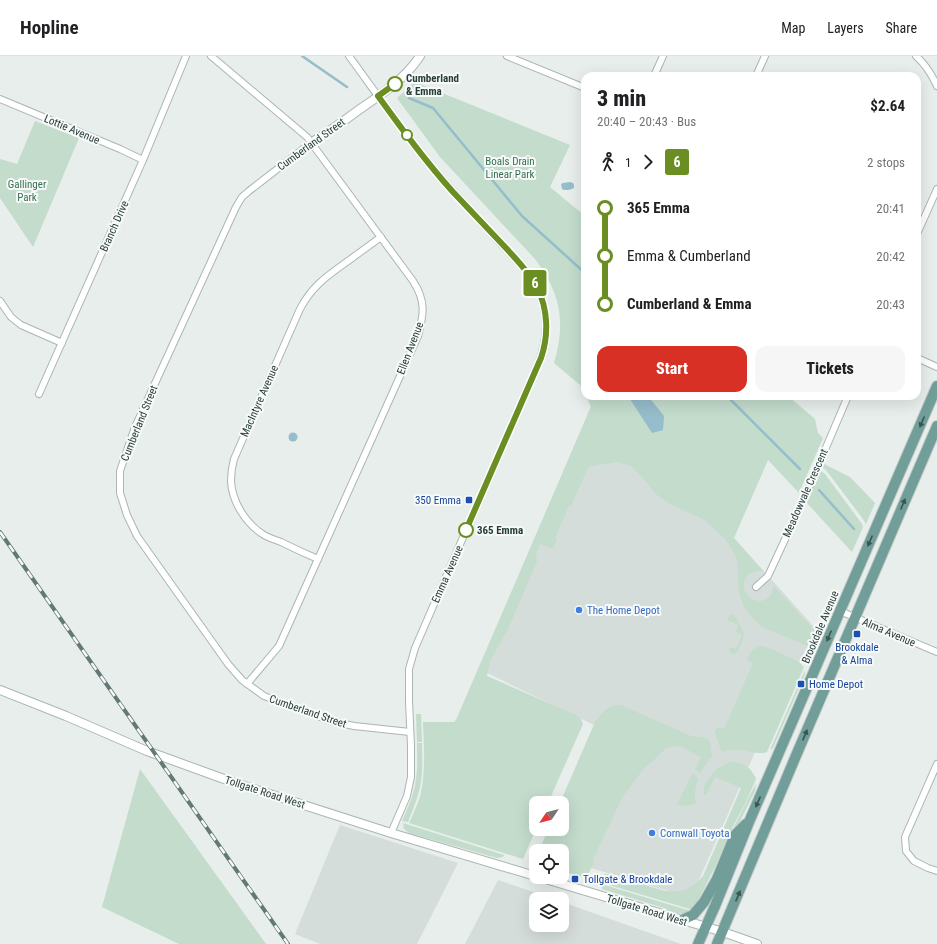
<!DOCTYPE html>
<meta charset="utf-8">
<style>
body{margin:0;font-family:"Roboto Condensed",sans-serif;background:#f6f6f6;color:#202124;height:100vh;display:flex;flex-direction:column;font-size:15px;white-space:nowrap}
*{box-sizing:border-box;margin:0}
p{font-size:13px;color:#757577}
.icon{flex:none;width:22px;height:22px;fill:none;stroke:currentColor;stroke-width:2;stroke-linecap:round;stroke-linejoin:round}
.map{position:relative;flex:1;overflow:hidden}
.drawer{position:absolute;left:581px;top:16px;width:340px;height:328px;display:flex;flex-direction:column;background:#fff;border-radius:12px;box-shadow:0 4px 16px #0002}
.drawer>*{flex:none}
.badge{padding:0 8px;border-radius:3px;font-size:14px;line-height:26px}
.needle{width:26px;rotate:235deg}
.buttons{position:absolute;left:529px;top:740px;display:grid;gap:8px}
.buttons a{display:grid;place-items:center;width:40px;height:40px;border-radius:8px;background:#fff;box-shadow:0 4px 16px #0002;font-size:20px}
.map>.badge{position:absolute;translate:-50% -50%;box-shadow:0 0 0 2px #fff}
.legs{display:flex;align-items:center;gap:6px;height:44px;padding:0 16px;font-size:13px}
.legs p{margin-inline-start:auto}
.overview{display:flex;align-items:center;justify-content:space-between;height:68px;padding:0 16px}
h1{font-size:22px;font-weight:800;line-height:30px}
.cta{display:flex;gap:8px;margin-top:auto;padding:8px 16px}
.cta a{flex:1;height:46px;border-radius:12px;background:#d93025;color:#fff;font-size:16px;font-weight:800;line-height:46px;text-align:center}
.cta a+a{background:#f6f6f6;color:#202124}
ul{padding:0 16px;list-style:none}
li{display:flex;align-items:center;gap:14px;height:48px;font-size:15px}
li i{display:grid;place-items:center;width:6px;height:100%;margin:0 5px;background:currentColor}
li i::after{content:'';width:10px;height:10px;margin:-5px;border:3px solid;border-radius:50%;background:#fff}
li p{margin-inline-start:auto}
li:first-child i{background:linear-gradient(#0000 50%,currentColor 0)}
li:last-child i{background:linear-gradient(currentColor 50%,#0000 0)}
header{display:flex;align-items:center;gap:24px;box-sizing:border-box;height:56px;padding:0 20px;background:#fff;border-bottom:1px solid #e0e0e0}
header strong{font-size:19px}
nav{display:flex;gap:22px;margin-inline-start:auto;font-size:14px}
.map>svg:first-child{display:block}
.built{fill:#d5dddb}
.green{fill:#c3dccc}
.water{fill:#96bdcb}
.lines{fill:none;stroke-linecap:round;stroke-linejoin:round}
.stream{stroke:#96bdcb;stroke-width:2.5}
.minor-casing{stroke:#aab6b3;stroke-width:8}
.tertiary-casing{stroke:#aab6b3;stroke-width:10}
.primary-casing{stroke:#c3c9c8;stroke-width:12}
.minor{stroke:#fff;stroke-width:6}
.tertiary{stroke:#fff;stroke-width:8}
.primary{stroke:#719e98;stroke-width:10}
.rail-casing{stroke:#627976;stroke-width:4}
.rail{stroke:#f7faf9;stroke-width:2.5;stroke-dasharray:8;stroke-linecap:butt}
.oneway{fill:#3a5652}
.line-1-casing{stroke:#fff;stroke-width:9}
.line-1{stroke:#6b8e23;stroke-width:6}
.stop-1-dot{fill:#fff;stroke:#6b8e23;stroke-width:2}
.transit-dot{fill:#1a4fb4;stroke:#f7faf9;stroke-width:1.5}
.shop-dot{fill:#3f7fe0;stroke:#f7faf9;stroke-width:1.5}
.labels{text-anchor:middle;stroke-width:4;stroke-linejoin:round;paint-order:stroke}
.stop-label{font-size:11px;font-weight:bold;fill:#273e3b;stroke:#f7faf9;text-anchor:start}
.street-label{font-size:11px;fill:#273e3b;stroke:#f7faf9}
.park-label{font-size:11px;fill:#367054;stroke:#f7faf9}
.transit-label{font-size:11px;fill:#164399;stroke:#f7faf9;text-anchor:start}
.shop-label{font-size:11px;fill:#366cbe;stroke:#f7faf9;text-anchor:start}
</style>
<header>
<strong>Hopline</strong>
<nav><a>Map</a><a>Layers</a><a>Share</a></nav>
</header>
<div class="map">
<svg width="937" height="888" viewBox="0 0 937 888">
<rect width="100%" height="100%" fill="#e7eeeb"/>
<g class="built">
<path d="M591,350L734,482L816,573L759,687L691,842L581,809L645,663L608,652L600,672L479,613Z"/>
<path d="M340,769L458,807L417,888H320L295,878Z"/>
<path d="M498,824L554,843H536V869H562V846L681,888H465Z"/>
</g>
<g class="green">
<path d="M415,26L570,89L550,131L585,160V339L580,329L554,307C566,267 561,237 535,203L440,101L397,42Z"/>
<path d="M35,65L79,82L33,191L0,142V103L17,108Z"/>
<path d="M586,340H788L815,363L818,377L823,382L799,437L768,404L734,482L763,515C759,515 754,515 751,517C747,519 745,523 744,527C742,543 763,552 771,538C773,536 773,532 773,529L817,577L811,590H807L762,571L751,561L743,549L739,537L737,504L731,492L725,483L709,468L701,462L670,448L657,439L642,421L632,411L628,409L617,406L592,410L588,412L571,450H569L555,482L557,483L553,493L540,488L536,498L537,505L536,508L508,573L490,605L487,620L578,660L581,663L583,668L548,747H536V773L523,803L409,767C413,758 417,750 420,741C426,716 424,691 423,666H454L456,664L591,351Z"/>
<path d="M824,408L850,421L875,447L866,468L863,463L826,414L822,411Z"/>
<path d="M820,414L825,418L862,468L863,471L852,496L806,446Z"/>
<path d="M730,558L736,561L742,573L744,578L743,583L738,595L734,598L731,597L729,596L730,591L736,593L742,579L736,576L738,569L727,564Z"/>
<path d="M759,590H764L769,592L798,605L804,611L767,696C758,699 751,695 742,694C735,693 729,694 722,696L716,681L715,675L718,671L724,673L753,607L747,604L751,595Z"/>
<path d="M805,614V618L773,692L770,694Z"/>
<path d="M615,649H621L691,680L706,682L710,686L712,700L700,717L695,713L701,701L679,690L666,692V693H665L655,703L645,711L623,740L593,803L594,804L592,811L586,822L562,815V795H539L548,773H562V747H560L595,666C601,658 606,652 615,649Z"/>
<path d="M416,658H421L422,686H417Z"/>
<path d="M417,687H422C422,700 423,712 421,725C419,740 413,753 408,766L402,765C408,751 415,737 416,722C418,711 417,699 417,687Z"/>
<path d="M730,706C743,706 751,711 756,723L746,746L730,776L715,811L693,854L599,826L601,821L605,818H609L665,835C682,837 692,833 703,820L741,732L715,721L706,739H704V730L706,726L712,718L718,712Z"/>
<path d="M140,713L266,888H179L102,851Z"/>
<path d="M694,717L698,724C695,732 694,739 696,747L688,750L677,749L692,718Z"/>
<path d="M756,727L755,735L733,779L714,822L700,843L713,820L730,779Z"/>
<path d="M403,767L504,799L503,801L497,802L409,777L404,773Z"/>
<path d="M601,828L691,855L685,858L668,856L667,853L602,833Z"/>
</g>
<g class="water">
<path d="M570,126L573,127L574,129V132C570,134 565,135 562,133L561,128L563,127Z"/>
<path d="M628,340H648L664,360L663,374L652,377Z"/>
<circle cx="293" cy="381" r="4.5"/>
</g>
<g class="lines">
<g class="stream">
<path d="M302,0L347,31"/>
<path d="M409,42L433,52L522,160L585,217"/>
<path d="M727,340L800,413"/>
<path d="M819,434L854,473"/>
</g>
<g class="minor-casing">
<g id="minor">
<path d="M211,0L307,81L413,225C426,245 424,258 418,280L279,590L247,628"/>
<path d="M349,0C382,45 414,93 452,134C469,153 486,171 503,190C515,202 530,216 537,232C550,258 548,284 537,311L415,592L409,613V645L411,690V721L407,740L391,777"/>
<path d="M507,0L585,32"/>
<path d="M916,0C925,8 932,19 937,30"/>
<path d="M654,20L663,0"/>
<path d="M756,20L765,0"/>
<path d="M0,43L120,93L143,104"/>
<path d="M311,87L249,135L242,141L236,151L135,371L120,415V437L127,459L137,480L228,608L242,624L264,640L331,665L354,670L410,676"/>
<path d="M917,178L937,133"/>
<path d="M0,245L11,261L21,269L62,287"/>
<path d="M917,302L937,311"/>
<path d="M39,338L143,104L186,0"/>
<path d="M318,503C306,498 293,492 281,486C276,484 269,482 264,479C246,468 232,446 231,425C231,417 232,410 234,403L300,253C312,230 327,220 348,205C359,197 370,189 381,181"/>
<path d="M756,531L768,520L807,436L848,340"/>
<path d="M840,555L937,596"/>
<path d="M937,708L905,781L906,795L914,805L928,812L937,815"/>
</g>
</g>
<g class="tertiary-casing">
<g id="tertiary">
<path d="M311,87C328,76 344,65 360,53C382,38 405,23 420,0"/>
<path d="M0,634L66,660L147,695L235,727L391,777L723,876L757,888"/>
</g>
</g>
<g class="primary-casing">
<g id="primary">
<path d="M682,864L693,859L704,846L717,823L735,779L746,768"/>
<path d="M698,888L715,850L749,766L937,330"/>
<path d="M717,888L795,702L937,370"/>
</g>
</g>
<use href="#minor" class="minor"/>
<use href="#tertiary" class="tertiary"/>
<use href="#primary" class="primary"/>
<g class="rail-casing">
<path id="rail" d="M0,476L288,888"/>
</g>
<use href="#rail" class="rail"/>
</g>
<defs><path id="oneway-solid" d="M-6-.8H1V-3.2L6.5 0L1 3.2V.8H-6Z"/></defs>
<g class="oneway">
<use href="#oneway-solid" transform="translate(922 366) rotate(113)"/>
<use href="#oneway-solid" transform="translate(903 448) rotate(-67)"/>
<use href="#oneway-solid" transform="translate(870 485) rotate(113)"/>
<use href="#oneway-solid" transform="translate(829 580) rotate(113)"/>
<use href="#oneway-solid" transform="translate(805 679) rotate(-67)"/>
<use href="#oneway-solid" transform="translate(758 746) rotate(114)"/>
<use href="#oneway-solid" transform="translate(738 840) rotate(-67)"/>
</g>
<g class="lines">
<g class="line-1-casing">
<path id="line-1" d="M395,28L378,40C402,73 426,106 453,136C470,154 488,173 505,191C516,203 529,216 537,231C548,253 549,279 541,302L466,474"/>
</g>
<use href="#line-1" class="line-1"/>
</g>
<g class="stop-1-dot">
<circle cx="395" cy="28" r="7"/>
<circle cx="407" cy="79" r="5"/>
<circle cx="466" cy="474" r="7"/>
</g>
<g class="transit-dot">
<rect x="465" y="440" width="8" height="8" rx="2"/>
<rect x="853" y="574" width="8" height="8" rx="2"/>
<rect x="797" y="624" width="8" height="8" rx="2"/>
<rect x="571" y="819" width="8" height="8" rx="2"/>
</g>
<g class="shop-dot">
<circle cx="579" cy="554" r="4"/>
<circle cx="652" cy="777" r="4"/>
</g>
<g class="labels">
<g class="stop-label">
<text x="406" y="26">Cumberland<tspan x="406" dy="13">&amp; Emma</tspan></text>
<text x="477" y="478">365 Emma</text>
</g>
<g class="street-label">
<text transform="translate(72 73) rotate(23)" y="4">Lottie Avenue</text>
<text transform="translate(311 88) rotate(-36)" y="4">Cumberland Street</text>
<text transform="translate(114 170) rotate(-66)" y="4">Branch Drive</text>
<text transform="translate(410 292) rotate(-69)" y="4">Ellen Avenue</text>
<text transform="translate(259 345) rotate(-66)" y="4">MacIntyre Avenue</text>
<text transform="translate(139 367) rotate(-68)" y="4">Cumberland Street</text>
<text transform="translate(805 437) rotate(-66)" y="4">Meadowvale Crescent</text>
<text transform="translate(447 518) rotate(-66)" y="4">Emma Avenue</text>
<text transform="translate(820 571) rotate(-67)" y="4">Brookdale Avenue</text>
<text transform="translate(889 576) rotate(23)" y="4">Alma Avenue</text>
<text transform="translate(308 655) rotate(19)" y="4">Cumberland Street</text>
<text transform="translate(265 736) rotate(18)" y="4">Tollgate Road West</text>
<text transform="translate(647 854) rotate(17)" y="4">Tollgate Road West</text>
</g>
<g class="park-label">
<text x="510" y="109">Boals Drain<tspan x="510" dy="13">Linear Park</tspan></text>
<text x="27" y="132">Gallinger<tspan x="27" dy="13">Park</tspan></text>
</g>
<g class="transit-label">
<text x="461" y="448" text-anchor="end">350 Emma</text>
<text x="857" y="595" text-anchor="middle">Brookdale<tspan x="857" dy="13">&amp; Alma</tspan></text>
<text x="809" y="632">Home Depot</text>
<text x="583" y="827">Tollgate &amp; Brookdale</text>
</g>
<g class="shop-label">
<text x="587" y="558">The Home Depot</text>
<text x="660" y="781">Cornwall Toyota</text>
</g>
</g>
</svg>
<div class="buttons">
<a><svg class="needle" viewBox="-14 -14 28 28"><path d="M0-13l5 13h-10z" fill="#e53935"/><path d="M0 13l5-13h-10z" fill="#757577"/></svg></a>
<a><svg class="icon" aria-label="locate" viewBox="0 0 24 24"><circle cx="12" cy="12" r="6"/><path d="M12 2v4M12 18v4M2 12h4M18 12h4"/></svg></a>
<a><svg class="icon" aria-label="layers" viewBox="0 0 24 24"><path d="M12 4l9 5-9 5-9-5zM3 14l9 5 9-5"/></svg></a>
</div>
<b class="badge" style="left:535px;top:227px;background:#6b8e23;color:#fff">6</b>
<section class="drawer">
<div class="overview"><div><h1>3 min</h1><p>20:40 – 20:43 · Bus</p></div><b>$2.64</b></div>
<div class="legs"><svg class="icon" aria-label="walk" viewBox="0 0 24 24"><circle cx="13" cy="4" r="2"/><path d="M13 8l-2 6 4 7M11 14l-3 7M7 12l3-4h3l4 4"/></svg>1<svg class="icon" aria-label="forward" viewBox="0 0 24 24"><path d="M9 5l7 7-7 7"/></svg><b class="badge" style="background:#6b8e23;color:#fff">6</b><p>2 stops</p></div>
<ul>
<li><i style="color:#6b8e23"></i><b>365 Emma</b><p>20:41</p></li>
<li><i style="color:#6b8e23"></i><span>Emma &amp; Cumberland</span><p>20:42</p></li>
<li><i style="color:#6b8e23"></i><b>Cumberland &amp; Emma</b><p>20:43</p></li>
</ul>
<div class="cta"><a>Start</a><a>Tickets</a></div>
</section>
</div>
